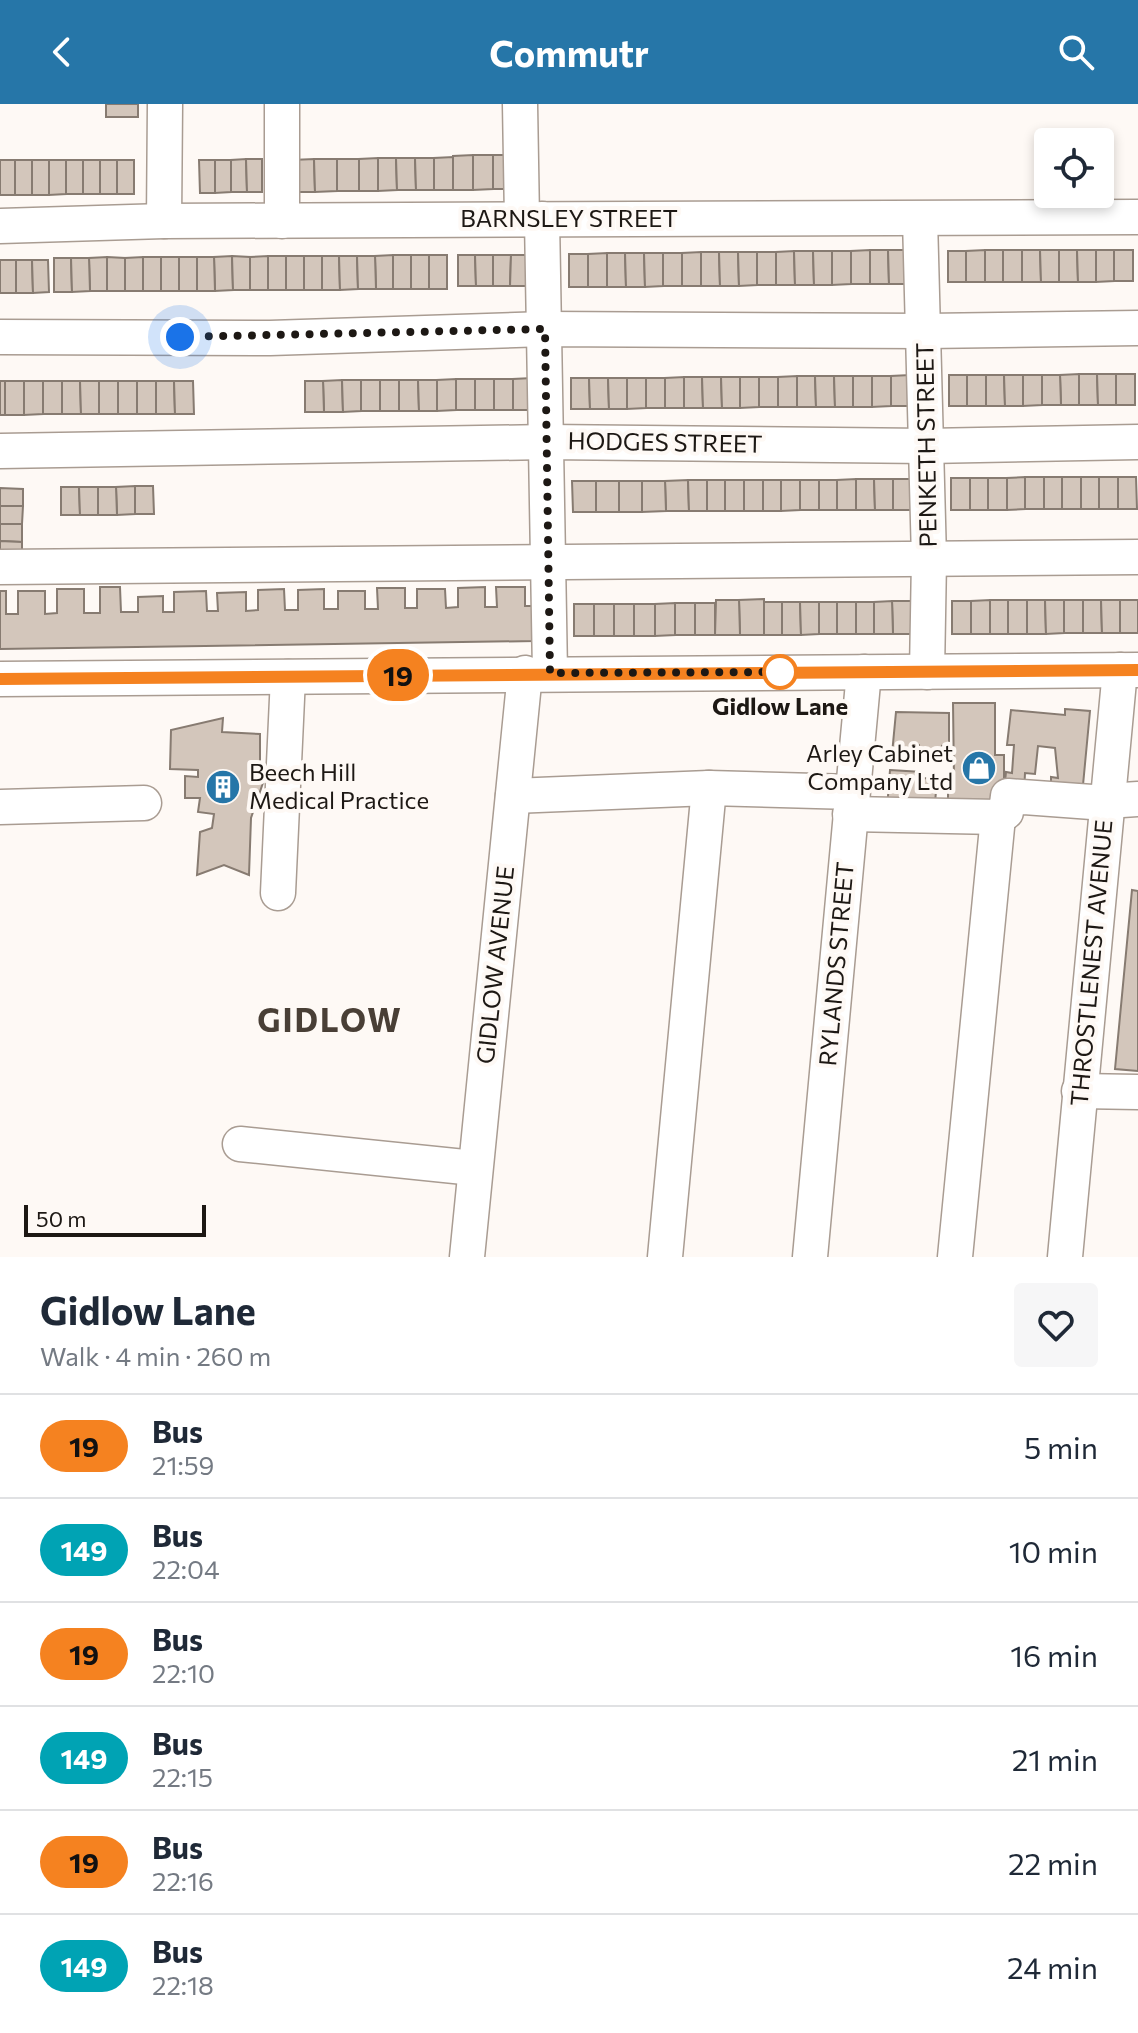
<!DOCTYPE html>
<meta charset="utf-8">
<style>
body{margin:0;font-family:Commissioner,sans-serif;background:#f6f6f7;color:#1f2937;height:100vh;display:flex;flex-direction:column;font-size:30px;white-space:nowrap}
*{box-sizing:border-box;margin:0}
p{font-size:26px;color:#747a83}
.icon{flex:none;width:44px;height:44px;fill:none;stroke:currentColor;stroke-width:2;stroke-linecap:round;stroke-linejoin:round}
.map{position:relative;height:1153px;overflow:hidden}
.drawer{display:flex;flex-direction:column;background:#fff;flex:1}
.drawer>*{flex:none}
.badge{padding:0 16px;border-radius:26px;font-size:28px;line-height:52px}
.fabs{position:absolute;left:1034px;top:24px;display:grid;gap:16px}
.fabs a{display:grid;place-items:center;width:80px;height:80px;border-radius:8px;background:#fff;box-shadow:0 4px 12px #0003;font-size:40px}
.scale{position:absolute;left:24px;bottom:20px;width:182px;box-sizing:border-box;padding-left:8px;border:4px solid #1d1814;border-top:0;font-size:22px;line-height:28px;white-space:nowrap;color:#1d1814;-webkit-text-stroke:6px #fef9f5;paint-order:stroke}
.you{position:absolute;width:40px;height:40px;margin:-20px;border:6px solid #fff;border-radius:50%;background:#1a73e8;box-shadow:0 0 0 12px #1a73e833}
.map>.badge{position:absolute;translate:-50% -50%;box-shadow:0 0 0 4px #fff}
.round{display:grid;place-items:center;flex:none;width:84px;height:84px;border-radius:8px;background:#f6f6f7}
.headline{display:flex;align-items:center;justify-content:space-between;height:136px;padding:0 40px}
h1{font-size:38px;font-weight:700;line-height:60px}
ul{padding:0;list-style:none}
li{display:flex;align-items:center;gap:24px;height:104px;padding:0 40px;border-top:2px solid #e0e1e3}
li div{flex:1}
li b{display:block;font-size:30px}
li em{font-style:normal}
li .badge{min-width:88px;font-weight:700;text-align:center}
header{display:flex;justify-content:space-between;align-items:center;height:104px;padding:0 40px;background:#2676a8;color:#fff;font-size:36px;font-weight:700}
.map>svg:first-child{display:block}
.building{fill:#d3c6bb;stroke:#877b71;stroke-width:2}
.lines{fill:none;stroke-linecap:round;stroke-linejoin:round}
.minor-casing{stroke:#a99c92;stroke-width:37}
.minor{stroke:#fff;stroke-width:34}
.line-casing{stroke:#fff;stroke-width:18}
.line{stroke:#f58220;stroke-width:12}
.walk{stroke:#1d1814;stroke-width:8;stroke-dasharray:0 14.4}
.stop-dot{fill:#fff;stroke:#f58220;stroke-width:4}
.labels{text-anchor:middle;stroke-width:8;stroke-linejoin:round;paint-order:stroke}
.street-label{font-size:24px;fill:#1d1814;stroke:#fef9f5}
.stop-label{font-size:24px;font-weight:bold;fill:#1d1814;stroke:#fef9f5}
.poi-label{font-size:24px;fill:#1d1814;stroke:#fef9f5;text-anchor:end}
.district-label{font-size:32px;font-weight:bold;letter-spacing:2px;fill:#493f36;stroke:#fef9f5}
</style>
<header><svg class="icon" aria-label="back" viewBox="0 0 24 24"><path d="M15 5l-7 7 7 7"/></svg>Commutr<svg class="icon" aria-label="search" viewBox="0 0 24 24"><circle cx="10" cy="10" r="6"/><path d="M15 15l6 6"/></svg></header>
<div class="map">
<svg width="1138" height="1153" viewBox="0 0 1138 1153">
<rect width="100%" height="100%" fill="#fef9f5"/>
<g class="building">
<rect x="106" y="0" width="32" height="13"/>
<path d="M473,51H493V85L473,86Z"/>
<path d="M473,51V86H453V52Z"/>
<rect x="493" y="51" width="20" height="34"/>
<path d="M453,53V86H434V54Z"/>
<path d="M378,54V87H359V55Z"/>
<path d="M378,54H396L397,86L378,87Z"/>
<path d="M396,54H415L416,86H397Z"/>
<path d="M415,54H434V86H416Z"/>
<path d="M246,55L247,88H231V56Z"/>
<path d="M246,55H262V88H247Z"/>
<path d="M314,55L315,88H293L292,56Z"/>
<path d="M314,55H337V87L315,88Z"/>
<rect x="337" y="55" width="22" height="32"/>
<rect x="0" y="56" width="15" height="35"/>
<rect x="15" y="56" width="17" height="35"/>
<rect x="32" y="56" width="17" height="35"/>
<path d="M49,56H66V90L49,91Z"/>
<rect x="66" y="56" width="17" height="34"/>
<rect x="83" y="56" width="17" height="34"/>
<rect x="100" y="56" width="17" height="34"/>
<rect x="117" y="56" width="17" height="34"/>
<path d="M199,56H215V89H200Z"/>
<path d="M215,56H231V88L215,89Z"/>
<path d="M870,146V180H851V147Z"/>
<path d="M870,146H888L889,180H870Z"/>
<path d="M888,146H907V180H889Z"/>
<path d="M985,146V178H966V147Z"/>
<rect x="985" y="146" width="18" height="32"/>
<rect x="1003" y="146" width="19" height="32"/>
<path d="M1022,146H1040L1041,178H1022Z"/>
<path d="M1040,146H1059V178H1041Z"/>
<path d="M1059,146H1077L1078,178H1059Z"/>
<path d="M1077,146H1096V178H1078Z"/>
<path d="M1096,146H1114V177L1096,178Z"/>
<rect x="1114" y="146" width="19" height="31"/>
<path d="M794,147L795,181H776V148Z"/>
<path d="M794,147H813L814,181H795Z"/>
<path d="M813,147H832V181H814Z"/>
<path d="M832,147H851V180L832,181Z"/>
<rect x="948" y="147" width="18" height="31"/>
<path d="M701,148V182H682V149Z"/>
<path d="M701,148H719L720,182H701Z"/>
<path d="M719,148H738L739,182H720Z"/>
<path d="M738,148H757V181L739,182Z"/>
<rect x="757" y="148" width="19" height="33"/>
<path d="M607,149V183H588V150Z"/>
<path d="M607,149H625L626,183H607Z"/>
<path d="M625,149H644L645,183H626Z"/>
<path d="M644,149H663V182L645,183Z"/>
<rect x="663" y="149" width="19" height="33"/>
<rect x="569" y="150" width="19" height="33"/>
<path d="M393,151V185H376L375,152Z"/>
<rect x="393" y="151" width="18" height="34"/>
<rect x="411" y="151" width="18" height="34"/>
<rect x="429" y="151" width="18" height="34"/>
<path d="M458,151H475L476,182H458Z"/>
<path d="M475,151H493V182H476Z"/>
<path d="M493,151H511L510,182H493Z"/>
<path d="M511,151H528V182H510Z"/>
<path d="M232,152L233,186L215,187L214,153Z"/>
<path d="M232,152L250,153V186H233Z"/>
<path d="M268,152V186H250V153Z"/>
<rect x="268" y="152" width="18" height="34"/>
<rect x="286" y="152" width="18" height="34"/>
<rect x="304" y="152" width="18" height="34"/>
<path d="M322,152H339L340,186H322Z"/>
<path d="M339,152H357L358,185L340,186Z"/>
<path d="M357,152H375L376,185H358Z"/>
<path d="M107,153V187H90L89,154Z"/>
<path d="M107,153L125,154V187H107Z"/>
<path d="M143,153V187H125V154Z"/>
<rect x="143" y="153" width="18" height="34"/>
<rect x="161" y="153" width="18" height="34"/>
<rect x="179" y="153" width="18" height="34"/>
<path d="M197,153H214L215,187H197Z"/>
<path d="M54,154H71L72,188H54Z"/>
<path d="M71,154H89L90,187L72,188Z"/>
<rect x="0" y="156" width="16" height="33"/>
<path d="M16,156H32L33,189H16Z"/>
<path d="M32,156H48L49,188L33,189Z"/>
<path d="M1079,270H1097L1098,301H1079Z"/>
<path d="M1079,270V301H1061L1060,271Z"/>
<path d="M1097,270H1116V301H1098Z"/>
<rect x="1116" y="270" width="19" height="31"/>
<path d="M910,271V302H891V272Z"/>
<rect x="949" y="271" width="18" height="31"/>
<rect x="967" y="271" width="19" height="31"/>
<path d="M986,271H1004L1005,302H986Z"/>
<path d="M1004,271H1023V302H1005Z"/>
<path d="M1023,271H1042V301L1023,302Z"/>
<path d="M1042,271H1060L1061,301H1042Z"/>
<path d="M797,272V303H778V273Z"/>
<path d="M797,272H815L816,303H797Z"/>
<path d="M815,272H834L835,303H816Z"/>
<path d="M834,272H853V303H835Z"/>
<rect x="853" y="272" width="19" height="31"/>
<path d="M872,272H891V302L872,303Z"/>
<path d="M684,273V304H665V274Z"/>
<path d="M684,273H702L703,304H684Z"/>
<path d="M702,273H721L722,304H703Z"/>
<path d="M721,273H740V304H722Z"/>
<path d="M740,273H759V303L740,304Z"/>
<rect x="759" y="273" width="19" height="30"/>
<path d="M532,274V306H513V275Z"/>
<path d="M571,274H589L590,305H571Z"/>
<path d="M589,274H608L609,305H590Z"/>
<path d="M608,274H627V305H609Z"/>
<path d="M627,274H646V304L627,305Z"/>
<rect x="646" y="274" width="19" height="30"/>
<path d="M456,275V306L437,307V276Z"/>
<rect x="456" y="275" width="19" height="31"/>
<rect x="475" y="275" width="19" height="31"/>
<rect x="494" y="275" width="19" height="31"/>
<path d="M342,276L343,308H324L323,277Z"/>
<path d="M342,276H361V307L343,308Z"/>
<rect x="361" y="276" width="19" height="31"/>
<rect x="380" y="276" width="19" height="31"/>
<path d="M399,276H418L419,307H399Z"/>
<path d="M418,276H437V307H419Z"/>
<rect x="0" y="277" width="5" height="34"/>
<rect x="5" y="277" width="19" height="34"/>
<path d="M24,277H43V310L24,311Z"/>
<rect x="43" y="277" width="19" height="33"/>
<path d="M62,277H80L81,310H62Z"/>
<path d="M80,277H99V310H81Z"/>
<rect x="99" y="277" width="19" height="33"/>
<rect x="118" y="277" width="19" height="33"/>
<rect x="137" y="277" width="19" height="33"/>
<path d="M156,277H174L175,310H156Z"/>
<path d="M174,277H193L194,310H175Z"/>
<path d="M305,277H323L324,308H305Z"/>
<path d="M1025,373V405L1007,406V374Z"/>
<rect x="1025" y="373" width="19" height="32"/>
<rect x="1044" y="373" width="18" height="32"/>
<rect x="1062" y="373" width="19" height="32"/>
<rect x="1081" y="373" width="18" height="32"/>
<rect x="1099" y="373" width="19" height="32"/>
<path d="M1118,373H1136L1137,405H1118Z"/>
<rect x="951" y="374" width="19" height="32"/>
<rect x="970" y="374" width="18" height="32"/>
<rect x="988" y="374" width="19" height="32"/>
<path d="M856,375V406H837V376Z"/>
<path d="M856,375H874L875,406H856Z"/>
<path d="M874,375H893V406H875Z"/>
<path d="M893,375H911L912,406H893Z"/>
<path d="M688,376L689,407H666L665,377Z"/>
<path d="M688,376H707V407H689Z"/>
<rect x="707" y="376" width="18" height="31"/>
<rect x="725" y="376" width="19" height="31"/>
<rect x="744" y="376" width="19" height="31"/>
<rect x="763" y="376" width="18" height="31"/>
<path d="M781,376H800V406L781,407Z"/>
<rect x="800" y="376" width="19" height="30"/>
<rect x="819" y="376" width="18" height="30"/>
<path d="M572,377H596V408H573Z"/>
<rect x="596" y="377" width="23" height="31"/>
<rect x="619" y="377" width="23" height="31"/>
<path d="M642,377H665L666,407L642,408Z"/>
<path d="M135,382V410L117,411L116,383Z"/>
<path d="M135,382H153L154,410H135Z"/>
<path d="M61,383H79L80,411H61Z"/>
<path d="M79,383H98V411H80Z"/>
<path d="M98,383H116L117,411H98Z"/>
<path d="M0,384L23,385V402H0Z"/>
<path d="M0,402H23L22,420H0Z"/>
<path d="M0,420H22V438L0,437Z"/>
<path d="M0,437L22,438V455H0Z"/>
<path d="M100,483H120L121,508H138V493L163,492V508H174V488L206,487L207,507H218L217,489L246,488V507L258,506V486L284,485L285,506H298V486L324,485V505H338V487H365V505H378L377,484H405V504H417V485H445L446,504L458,503V484L485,483V503H497L496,483H525V502H534L535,537L0,545V487H6V510H18V487H45V510L57,509V485H84V509H100Z"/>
<path d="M764,495V531H740L739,496Z"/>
<path d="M716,496H739L740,531H715Z"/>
<rect x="990" y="496" width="18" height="34"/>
<path d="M990,496V530H971V497Z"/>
<rect x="1008" y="496" width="19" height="34"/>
<path d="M1027,496H1045L1046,530H1027Z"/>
<path d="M1045,496H1064V529L1046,530Z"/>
<rect x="1064" y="496" width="19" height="33"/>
<path d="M1083,496H1101L1102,529H1083Z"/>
<path d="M1101,496H1120V529H1102Z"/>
<rect x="1120" y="496" width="18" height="33"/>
<path d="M892,497H911V530H893Z"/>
<path d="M892,497L893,530H874V498Z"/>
<rect x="952" y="497" width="19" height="33"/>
<rect x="764" y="498" width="18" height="33"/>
<path d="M782,498H800L801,531H782Z"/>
<path d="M800,498H819V530L801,531Z"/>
<rect x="819" y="498" width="18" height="32"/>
<rect x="837" y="498" width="19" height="32"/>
<rect x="856" y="498" width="18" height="32"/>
<path d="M675,499V531L655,532V500Z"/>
<rect x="675" y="499" width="20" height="32"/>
<rect x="695" y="499" width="20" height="32"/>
<rect x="574" y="500" width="20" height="32"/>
<rect x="594" y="500" width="20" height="32"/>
<rect x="614" y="500" width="20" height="32"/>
<rect x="634" y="500" width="21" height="32"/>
<path d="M953,599H995V651H1004V683L997,707H948V677H954Z"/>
<path d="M1065,605L1090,607L1083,681L1051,679V673L1058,674L1055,644L1038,642L1035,670L1025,669L1024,690L1004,688L1006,668L1012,669L1014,641H1007L1011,606L1065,611Z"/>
<path d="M896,608L949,609V643L942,642L941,657L919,656V641L913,640L912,652L892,650Z"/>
<path d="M223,614L222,628L260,630V673H265L251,714L249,771L224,761L197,771L200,728L212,724L214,710L198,708L200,694H185V672L198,673V666L170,665L171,626Z"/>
<path d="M890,666L922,668V674L937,675L935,699L887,705Z"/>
<path d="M1132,786L1138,787V967L1115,965Z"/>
</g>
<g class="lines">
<g class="minor-casing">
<g id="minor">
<path d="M282,0V117"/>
<path d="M520,0L522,115"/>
<path d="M542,115L550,569"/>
<path d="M920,115L929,455L927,568"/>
<path d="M164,117L165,0"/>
<path d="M0,122L164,117L1138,113"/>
<path d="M0,233L270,234L545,225L926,227L1138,224"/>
<path d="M0,347L547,338L927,342L1138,338"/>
<path d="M0,463L1138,453"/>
<path d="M0,575L1138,566"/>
<path d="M513,692L709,684"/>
<path d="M0,703L144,699"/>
<path d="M850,710L998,713L1006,708L1008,692L1092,698L1138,695"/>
<path d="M278,789L288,573"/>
<path d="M1079,987L1138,988"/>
<path d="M240,1040L474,1064"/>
<path d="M467,1153L525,569"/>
<path d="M665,1153L709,684L852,688"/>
<path d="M810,1153L864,568"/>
<path d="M955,1153L998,713"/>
<path d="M1065,1153L1120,566"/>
</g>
</g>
<use href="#minor" class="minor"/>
</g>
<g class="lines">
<g class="line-casing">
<path id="line" d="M0,575L1138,566"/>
</g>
<use href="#line" class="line"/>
<path class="walk" d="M180,233L545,225L550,569L780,568"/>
</g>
<defs>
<g id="shop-disc" transform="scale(1.8)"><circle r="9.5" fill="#2676a8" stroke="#fef9f5"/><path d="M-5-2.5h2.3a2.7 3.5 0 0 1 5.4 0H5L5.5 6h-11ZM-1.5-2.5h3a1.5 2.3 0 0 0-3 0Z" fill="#fff"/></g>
<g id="building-disc" transform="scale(1.8)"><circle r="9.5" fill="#2676a8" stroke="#fef9f5"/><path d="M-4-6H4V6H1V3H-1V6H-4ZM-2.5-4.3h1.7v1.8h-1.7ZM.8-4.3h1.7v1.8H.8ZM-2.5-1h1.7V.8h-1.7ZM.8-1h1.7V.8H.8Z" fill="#fff"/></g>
</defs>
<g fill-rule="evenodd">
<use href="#shop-disc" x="979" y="664"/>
<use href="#building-disc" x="223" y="683"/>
</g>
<circle class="stop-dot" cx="780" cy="568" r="16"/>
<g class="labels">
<g class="street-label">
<text x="569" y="123">BARNSLEY STREET</text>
<text transform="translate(665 339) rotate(1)" y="8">HODGES STREET</text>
<text transform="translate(927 341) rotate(-91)" y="8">PENKETH STREET</text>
<text transform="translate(1092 859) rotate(-85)" y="8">THROSTLENEST AVENUE</text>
<text transform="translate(837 860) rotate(-85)" y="8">RYLANDS STREET</text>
<text transform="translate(496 861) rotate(-84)" y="8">GIDLOW AVENUE</text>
</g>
<g class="stop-label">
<text x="780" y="611">Gidlow Lane</text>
</g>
<g class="poi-label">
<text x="953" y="658">Arley Cabinet<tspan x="953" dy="28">Company Ltd</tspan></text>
<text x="249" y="677" text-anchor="start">Beech Hill<tspan x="249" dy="28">Medical Practice</tspan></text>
</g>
<g class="district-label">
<text x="330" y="928">GIDLOW</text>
</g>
</g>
</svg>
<div class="fabs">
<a><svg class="icon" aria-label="locate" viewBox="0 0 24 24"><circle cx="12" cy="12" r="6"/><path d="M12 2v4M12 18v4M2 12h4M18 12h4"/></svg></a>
</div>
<div class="scale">50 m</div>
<div class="you" style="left:180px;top:233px"></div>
<b class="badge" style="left:398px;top:571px;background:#f58220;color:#111">19</b>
</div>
<section class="drawer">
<div class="headline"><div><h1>Gidlow Lane</h1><p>Walk · 4 min · 260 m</p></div><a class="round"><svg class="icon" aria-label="heart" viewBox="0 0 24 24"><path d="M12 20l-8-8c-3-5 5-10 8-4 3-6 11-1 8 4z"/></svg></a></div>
<ul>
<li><span class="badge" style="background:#f58220;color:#111">19</span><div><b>Bus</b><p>21:59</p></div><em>5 min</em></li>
<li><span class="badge" style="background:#00a3b4;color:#fff">149</span><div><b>Bus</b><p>22:04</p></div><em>10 min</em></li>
<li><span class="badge" style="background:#f58220;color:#111">19</span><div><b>Bus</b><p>22:10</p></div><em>16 min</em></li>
<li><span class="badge" style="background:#00a3b4;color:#fff">149</span><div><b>Bus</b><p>22:15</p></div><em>21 min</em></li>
<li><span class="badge" style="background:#f58220;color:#111">19</span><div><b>Bus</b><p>22:16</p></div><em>22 min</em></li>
<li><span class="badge" style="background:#00a3b4;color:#fff">149</span><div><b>Bus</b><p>22:18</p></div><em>24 min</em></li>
</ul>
</section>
